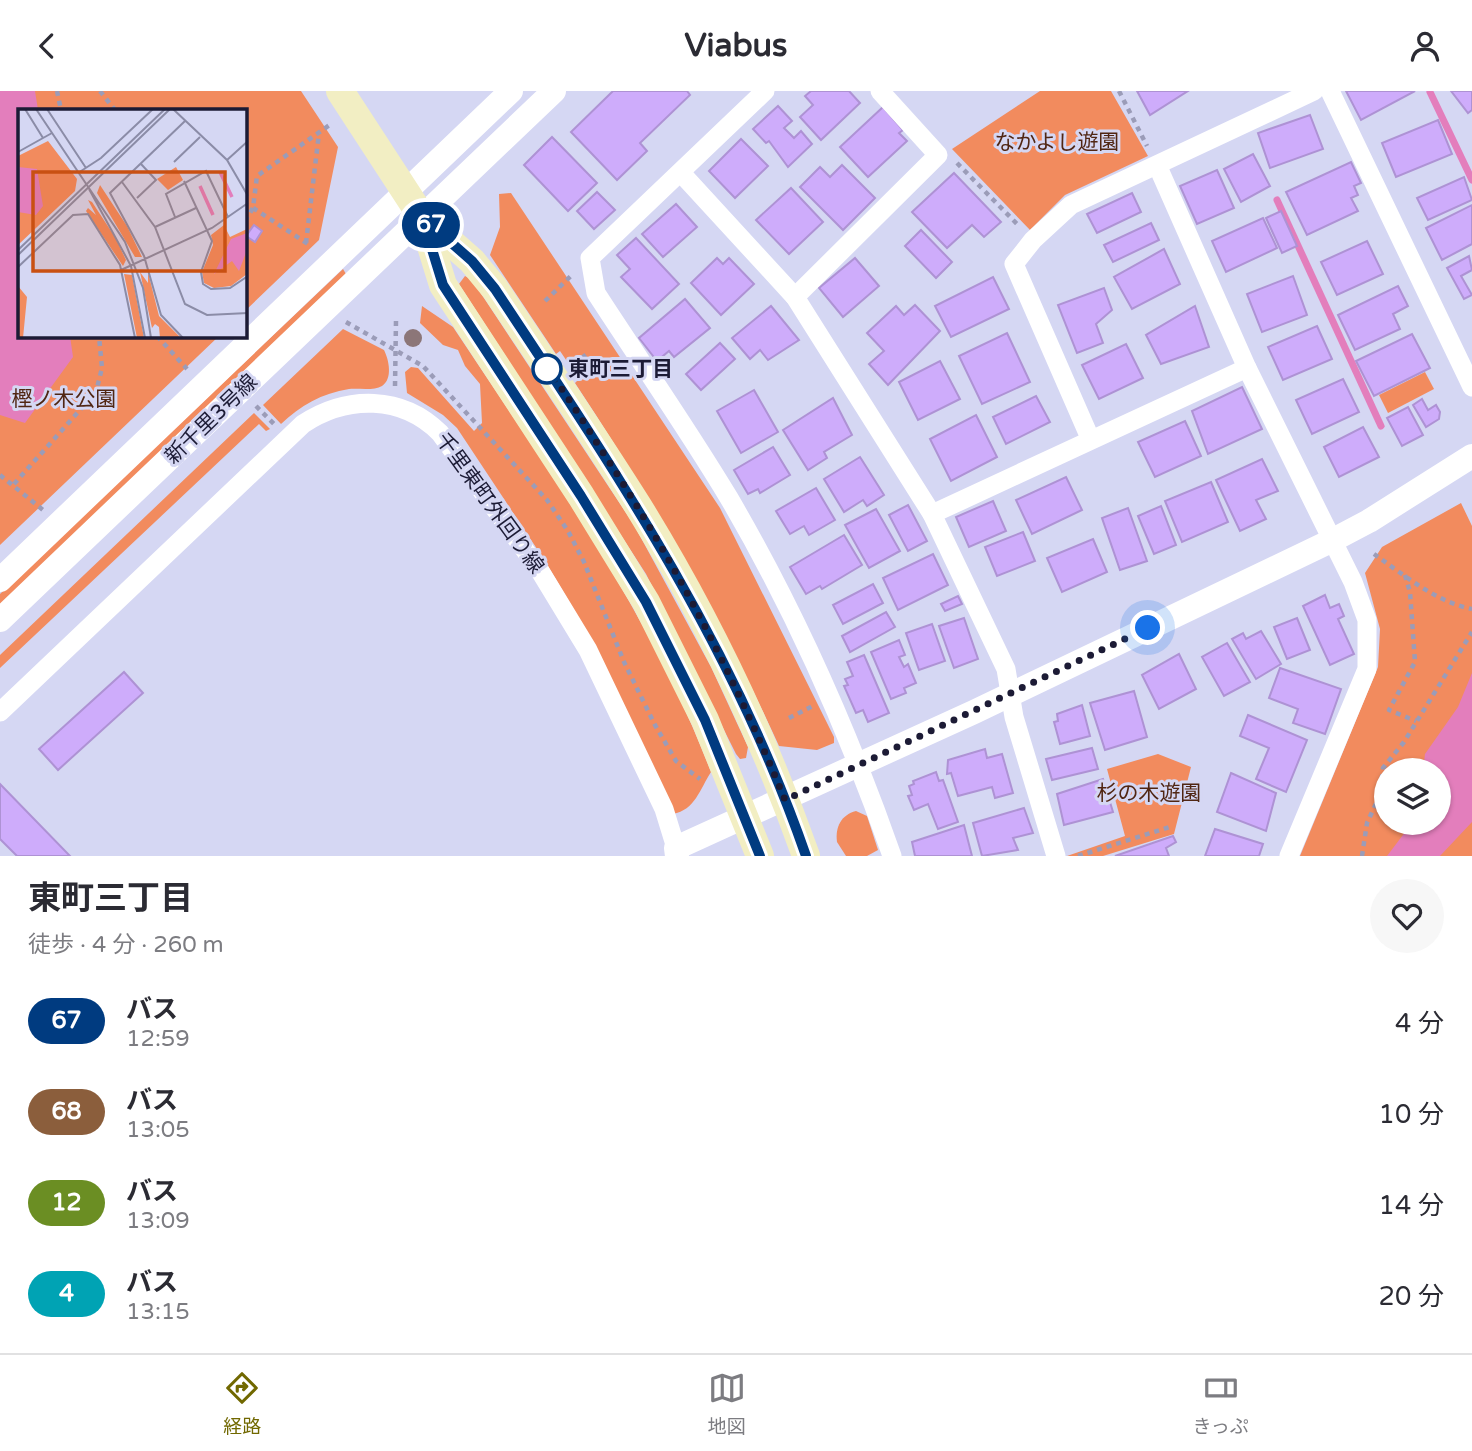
<!DOCTYPE html>
<html lang="ja">
<meta charset="utf-8">
<style>
body{margin:0;font-family:"Varela Round","Noto Sans JP",sans-serif;background:#f7f7f7;color:#2b2b33;height:100vh;display:flex;flex-direction:column;font-size:26px;white-space:nowrap}
*{box-sizing:border-box;margin:0}
p{font-size:23px;color:#7c7c81}
.icon{flex:none;width:38px;height:38px;fill:none;stroke:currentColor;stroke-width:2;stroke-linecap:round;stroke-linejoin:round}
.map{position:relative;height:765px;overflow:hidden}
.sheet{display:flex;flex-direction:column;background:#fff;flex:1}
.sheet>*{flex:none}
.badge{padding:0 14px;border-radius:23px;font-size:24px;line-height:46px}
.fabs{position:absolute;left:1374px;top:667px;display:grid;gap:14px}
.fabs a{display:grid;place-items:center;width:77px;height:77px;border-radius:50%;background:#fff;box-shadow:0 2px 5px #0004;font-size:35px}
.you{position:absolute;width:35px;height:35px;margin:-18px;border:5px solid #fff;border-radius:50%;background:#1a73e8;box-shadow:0 0 0 10px #1a73e833}
.map>.badge{position:absolute;translate:-50% -50%;box-shadow:0 0 0 4px #fff}
.round{display:grid;place-items:center;flex:none;width:74px;height:74px;border-radius:37px;background:#f7f7f7}
.overview{display:flex;align-items:center;justify-content:space-between;height:119px;padding:0 28px}
h1{font-size:33px;font-weight:700;line-height:52px}
ul{padding:0;list-style:none}
li{display:flex;align-items:center;gap:21px;height:91px;padding:0 28px}
li div{flex:1}
li b{display:block;font-size:26px}
li em{font-style:normal}
li .badge{min-width:77px;font-weight:700;text-align:center}
header{display:flex;justify-content:space-between;align-items:center;height:91px;padding:0 28px;background:#fff;font-size:32px;font-weight:700}
.tab-bar{display:flex;justify-content:space-around;align-items:center;height:98px;border-top:2px solid #e1e1e2;background:#fff;font-size:19px;color:#7c7c81}
.tab-bar a{display:grid;justify-items:center;gap:4px}
.tab-bar .selected{color:#716800}
.map>svg:first-child{display:block}
.green{fill:#f28b5e;fill-rule:evenodd}
.water{fill:#e37ebc}
.lines{fill:none;stroke-linecap:round;stroke-linejoin:round}
.stream{stroke:#e37ebc;stroke-width:7}
.building{fill:#ceacfb;stroke:#ae92d4;stroke-width:2}
.path{stroke:#9b9cb8;stroke-width:4.5;stroke-dasharray:5 5;stroke-linecap:butt}
.minor{stroke:#fff;stroke-width:19}
.tertiary{stroke:#fff;stroke-width:24}
.secondary{stroke:#f2eec3;stroke-width:28}
.tree{fill:#8c7678}
.line-casing{stroke:#fff;stroke-width:16}
.line{stroke:#003b80;stroke-width:10}
.walk{stroke:#1c1b35;stroke-width:7;stroke-dasharray:0 12.6}
.stop-dot{fill:#fff;stroke:#003b80;stroke-width:3.5}
.labels{text-anchor:middle;stroke-width:6;stroke-linejoin:round;paint-order:stroke}
.park-label{font-size:21px;fill:#502613;stroke:#d5d7f3}
.stop-label{font-size:21px;font-weight:bold;fill:#1c1b35;stroke:#d5d7f3;text-anchor:start}
.street-label{font-size:21px;fill:#1c1b35;stroke:#d5d7f3}
.inset-river{fill:none;stroke:#e37ebc;stroke-width:3.5}
.inset-road{fill:none;stroke:#8b8ca7;stroke-width:2}
.view{fill:#c95012;fill-opacity:0.15;stroke:#c95012;stroke-width:3.5}
.inset-edge{fill:none;stroke:#1c1b35;stroke-width:3.5}
</style>
<header><svg class="icon" aria-label="back" viewBox="0 0 24 24"><path d="M15 5l-7 7 7 7"/></svg>Viabus<svg class="icon" aria-label="person" viewBox="0 0 24 24"><circle cx="12" cy="8" r="4"/><path d="M4 21q1-7 8-7t8 7"/></svg></header>
<div class="map">
<svg width="1472" height="765" viewBox="0 0 1472 765">
<rect width="100%" height="100%" fill="#d5d7f3"/>
<g class="green">
<path d="M0,0H301L338,56L319,149L245,220V19H19V245H219L0,454Z"/>
<path d="M1040,0H1111L1148,65L1065,104L1030,139L952,58Z"/>
<path d="M511,102L720,417L834,646V652L817,659L779,655C721,527 652,409 575,292L579,288L560,260L556,263L490,164L500,136L499,103Z"/>
<path d="M343,178L346,183L0,514V503Z"/>
<path d="M465,185L472,189L634,434L711,576L748,656L746,667L740,668L736,663L646,483L459,193Z"/>
<path d="M422,215L453,236C547,378 650,521 711,681C700,698 695,719 673,723L586,539L545,470L457,337L443,324L407,302L405,281L411,276L418,277L474,340L482,332L480,293L465,275L458,259L443,254L420,232Z"/>
<path d="M343,238L384,259C389,269 393,288 382,295C374,300 358,297 349,298C322,302 300,315 281,333L263,314Z"/>
<path d="M1425,281L1434,298L1388,322L1379,304Z"/>
<path d="M254,322L270,338L266,340L259,333L0,577V564Z"/>
<path d="M1461,412L1472,435V765H1300L1378,576L1380,538L1365,482L1382,456ZM1386,679H1438V732H1386Z"/>
<path d="M1158,663L1191,676L1174,743L1103,765H1067L1125,745L1107,678Z"/>
<path d="M856,720L867,725L878,759L867,765H846L837,751C835,736 841,724 856,720Z"/>
</g>
<g class="water">
<path d="M0,0H35L38,19H19V245H70L73,266L25,332L0,324Z"/>
<path d="M1472,582V731L1440,765H1387L1412,732H1438V679H1423L1425,663L1458,616Z"/>
</g>
<g class="lines">
<g class="stream">
<path d="M1430,1L1472,89"/>
<path d="M1277,109L1381,335"/>
</g>
</g>
<g class="building">
<path d="M613,0H687L690,4L640,52L647,60L617,89L571,41Z"/>
<path d="M811,0H849L860,12L821,49L800,26L813,14L805,5Z"/>
<path d="M1137,0H1188L1150,24Z"/>
<path d="M1346,0H1415L1361,29Z"/>
<path d="M1451,0H1472V19L1468,22Z"/>
<path d="M778,15L792,30L784,37L794,47L801,40L812,53L788,76L769,50L766,52L753,38Z"/>
<path d="M883,16L903,39L899,42L907,50L868,86L840,56Z"/>
<path d="M1310,24L1323,58L1270,77L1258,42Z"/>
<path d="M1438,29L1452,63L1396,86L1382,52Z"/>
<path d="M552,46L597,92L568,120L524,74Z"/>
<path d="M741,48L768,75L735,107L709,80Z"/>
<path d="M1253,63L1270,95L1241,111L1224,78Z"/>
<path d="M1351,71L1361,92L1354,95L1358,104L1351,107L1358,120L1307,144L1286,101Z"/>
<path d="M842,74L875,107L843,139L800,96L820,76L830,86Z"/>
<path d="M1217,79L1234,117L1197,133L1180,95Z"/>
<path d="M954,82L1001,131L984,146L972,134L947,157L912,121Z"/>
<path d="M1464,86L1472,109L1428,129L1417,107Z"/>
<path d="M791,97L823,131L789,163L756,129Z"/>
<path d="M597,101L615,119L594,138L577,120Z"/>
<path d="M1132,102L1141,121L1097,142L1087,123Z"/>
<path d="M676,113L697,136L663,166L642,143Z"/>
<path d="M1472,114V153L1442,169L1426,137Z"/>
<path d="M1281,120L1297,155L1282,162L1266,127Z"/>
<path d="M1263,127L1277,157L1226,181L1212,150Z"/>
<path d="M1151,132L1159,149L1113,171L1104,154Z"/>
<path d="M254,134L262,140L255,151L246,145Z"/>
<path d="M921,139L952,171L936,187L905,155Z"/>
<path d="M636,147L679,193L652,218L621,186L630,178L617,164Z"/>
<path d="M1367,150L1383,183L1337,204L1321,171Z"/>
<path d="M1164,158L1180,193L1132,218L1114,186Z"/>
<path d="M1469,165L1472,179L1461,185L1472,204L1464,208L1447,177Z"/>
<path d="M717,167L723,173L729,167L754,193L721,224L691,192Z"/>
<path d="M855,167L879,195L843,226L819,197Z"/>
<path d="M1293,185L1307,224L1262,241L1247,203Z"/>
<path d="M993,186L1009,218L951,246L935,215Z"/>
<path d="M1398,195L1408,215L1393,223L1400,238L1355,259L1338,224Z"/>
<path d="M1104,197L1112,219L1096,233L1103,252L1077,262L1058,214Z"/>
<path d="M685,208L710,237L674,266L669,260L657,270L639,247Z"/>
<path d="M915,214L940,240L888,294L869,273L884,260L867,242L896,215L904,224Z"/>
<path d="M771,215L799,249L768,269L760,259L750,268L732,247Z"/>
<path d="M1195,215L1209,256L1161,273L1146,244Z"/>
<path d="M1317,235L1332,268L1283,289L1268,256Z"/>
<path d="M1007,242L1030,291L982,313L959,265Z"/>
<path d="M1412,243L1430,277L1374,305L1356,270Z"/>
<path d="M720,252L735,268L701,299L686,283Z"/>
<path d="M1126,253L1143,287L1099,308L1082,274Z"/>
<path d="M940,270L960,308L918,329L899,291Z"/>
<path d="M1343,288L1359,321L1312,343L1296,309Z"/>
<path d="M1242,296L1262,338L1208,363L1192,320Z"/>
<path d="M754,299L778,341L741,362L717,320Z"/>
<path d="M1036,305L1050,331L1006,353L993,326Z"/>
<path d="M833,307L852,344L824,361L827,367L808,379L783,339Z"/>
<path d="M1422,308L1428,319L1436,314L1440,321L1439,328L1426,336L1413,314Z"/>
<path d="M1408,316L1423,344L1402,355L1387,327Z"/>
<path d="M976,324L997,366L951,390L930,348Z"/>
<path d="M1185,330L1201,365L1155,386L1138,351Z"/>
<path d="M1363,336L1379,366L1339,386L1324,356Z"/>
<path d="M773,356L790,384L760,402L758,398L748,403L734,379Z"/>
<path d="M860,366L884,404L867,415L863,409L844,421L824,388Z"/>
<path d="M1262,368L1278,400L1256,409L1266,428L1240,440L1216,389Z"/>
<path d="M1066,386L1082,419L1032,443L1016,409Z"/>
<path d="M1211,391L1228,431L1182,451L1165,410Z"/>
<path d="M816,397L835,429L809,444L804,435L790,443L776,420Z"/>
<path d="M993,410L1006,440L969,456L956,426Z"/>
<path d="M908,414L927,450L908,460L889,424Z"/>
<path d="M1161,415L1176,454L1154,463L1138,425Z"/>
<path d="M1128,417L1147,470L1120,479L1102,427Z"/>
<path d="M876,418L900,460L869,477L845,434Z"/>
<path d="M1023,441L1035,470L997,485L985,456Z"/>
<path d="M844,444L862,474L822,498L820,495L806,503L790,476Z"/>
<path d="M1093,448L1107,481L1062,501L1047,467Z"/>
<path d="M933,463L948,494L898,519L883,487Z"/>
<path d="M873,493L883,512L843,533L833,514Z"/>
<path d="M1325,504L1330,517L1339,513L1344,525L1338,528L1354,563L1330,574L1303,515Z"/>
<path d="M958,505L962,513L945,520L941,513Z"/>
<path d="M886,521L895,536L850,561L842,545Z"/>
<path d="M964,527L978,568L954,577L939,535Z"/>
<path d="M1297,527L1310,559L1287,568L1274,536Z"/>
<path d="M932,533L945,570L919,579L906,542Z"/>
<path d="M1261,540L1281,573L1256,588L1232,548L1243,542L1246,548Z"/>
<path d="M899,549L905,564L899,566L904,576L908,573L916,592L904,597L906,602L891,608L871,561Z"/>
<path d="M1227,552L1250,591L1224,605L1202,566Z"/>
<path d="M1179,563L1196,598L1159,618L1142,584Z"/>
<path d="M864,564L889,622L868,631L863,619L856,622L844,595L848,594L845,588L853,585L847,571Z"/>
<path d="M1280,577L1341,598L1325,643L1293,632L1298,618L1269,607Z"/>
<path d="M124,581L143,602L58,679L39,658Z"/>
<path d="M1134,600L1147,646L1105,659L1090,612Z"/>
<path d="M1082,614L1090,645L1060,653L1054,631L1058,630L1057,623Z"/>
<path d="M1248,624L1307,649L1286,701L1256,688L1269,657L1240,645Z"/>
<path d="M1092,657L1098,678L1052,689L1046,668Z"/>
<path d="M985,658L987,667L1002,663L1013,702L995,707L992,696L958,705L951,682L947,683L948,669Z"/>
<path d="M936,681L939,690L943,689L958,731L938,738L928,713L914,719L908,705L912,704L909,695L914,693L913,690Z"/>
<path d="M1231,682L1276,702L1266,740L1217,721Z"/>
<path d="M1103,688L1113,721L1064,734L1057,703Z"/>
<path d="M0,693L70,765H17L0,748Z"/>
<path d="M1024,717L1033,742L1013,747L1018,759L982,765L973,732Z"/>
<path d="M964,734L972,765H915L912,751Z"/>
<path d="M1215,738L1263,753L1259,765H1205Z"/>
<path d="M1173,745L1176,751L1166,757L1169,765H1115Z"/>
</g>
<g class="lines">
<g class="path">
<path d="M57,0L61,19"/>
<path d="M100,0L115,19"/>
<path d="M1119,0L1147,55"/>
<path d="M957,72L1020,136"/>
<path d="M253,117L308,153"/>
<path d="M245,130L253,117L257,85L331,33"/>
<path d="M306,152L319,42"/>
<path d="M545,210L572,184"/>
<path d="M346,231L423,275L547,409L568,440L584,471L624,571L655,634L676,670L700,688"/>
<path d="M157,245L187,278"/>
<path d="M574,273L587,263"/>
<path d="M395,295L396,229"/>
<path d="M256,315L274,333"/>
<path d="M0,384L43,419"/>
<path d="M14,393L96,301L102,277L99,245"/>
<path d="M1374,463C1404,484 1436,511 1472,518"/>
<path d="M1405,484L1410,501L1415,571L1389,619L1416,630"/>
<path d="M789,627L813,615"/>
<path d="M1078,765L1173,735"/>
<path d="M1362,765L1367,732L1380,704L1383,677L1404,651L1472,541"/>
</g>
<g class="minor">
<path d="M765,0L590,167L596,202C640,270 687,337 729,407C795,520 849,642 892,765"/>
<path d="M1330,0L1472,296"/>
<path d="M1158,76L1247,277L1353,491L1367,529V578L1289,765"/>
<path d="M682,83L795,206L932,423L1006,578L1014,626L1056,765"/>
<path d="M795,206L938,64L880,0"/>
<path d="M1090,347L1014,173L1033,149L1071,114L1314,0"/>
<path d="M932,423L1247,277"/>
<path d="M0,621L303,333C347,304 402,304 440,342L540,480L588,559L664,718L676,757"/>
</g>
<g class="tertiary">
<path d="M0,489L511,0"/>
<path d="M0,529L554,0"/>
<path d="M677,765L676,757L974,621L1333,449L1369,430L1472,365"/>
</g>
<g class="secondary">
<path d="M340,0L422,126L472,170L495,198C543,270 592,342 638,415C706,525 763,644 806,765"/>
<path d="M422,126L443,194L581,405L646,511L705,629L760,765"/>
</g>
</g>
<circle class="tree" cx="413" cy="247" r="9"/>
<g class="lines">
<g class="line-casing">
<path id="line" d="M760,765L705,629L646,511L581,405L443,194L422,126L472,170L495,198C617,382 733,554 806,765"/>
</g>
<use href="#line" class="line"/>
<path class="walk" d="M547,278C569,306 587,337 606,366C677,475 736,589 785,709L1148,537"/>
</g>
<circle class="stop-dot" cx="547" cy="278" r="14"/>
<g class="labels">
<g class="park-label">
<text x="1057" y="58">なかよし遊園</text>
<text x="64" y="315">樫ノ木公園</text>
<text x="1149" y="709">杉の木遊園</text>
</g>
<g class="stop-label">
<text x="568" y="285">東町三丁目</text>
</g>
<g class="street-label">
<text transform="translate(211 328) rotate(-44)" y="7">新千里3号線</text>
<text transform="translate(490 412) rotate(54)" y="7">千里東町外回り線</text>
</g>
</g>
<g transform="translate(18 18)">
<rect width="229" height="229" fill="#d5d7f3"/>
<path d="M30,32L59,70L57,82L0,136V47ZM158,58L165,71L150,81L139,70ZM82,76L109,117L124,148H117L79,84ZM70,91L74,93L97,128L108,151L105,157L68,102L70,99L78,106ZM206,116L212,128L229,120V165L213,177L196,179L186,174L184,163L195,136L193,126ZM122,163L130,174V163L141,207L163,229H142L141,218L137,215L134,219ZM106,165L114,166L126,229H119ZM0,177L9,188L5,229H0Z" fill="#f28b5e"/>
<path d="M0,58L19,60L25,97L18,106L0,103ZM229,124V141L221,162L214,152L196,165L213,130Z" fill="#e37ebc"/>
<path class="inset-river" d="M202,63L214,88M182,77L195,106"/>
<path class="inset-road" d="M7,0L25,29M18,0L107,133L125,179L133,229M29,0L68,59M155,0L209,51L230,87M0,43L34,24M209,51L230,32M156,53L182,28M60,64L83,49L135,0M166,72L194,132L183,163L185,175L193,180L212,179L230,167M104,73L137,118L167,195L189,206L230,204M71,80L113,157L127,229M119,89L138,71L123,55M157,108L148,85L188,62L210,108M137,118L178,99M0,141L147,0M0,146L152,0M0,158L55,106L70,105L102,156L117,229M103,161L194,119L230,94M165,229L143,206L126,147L92,84L167,12"/>
<path class="view" d="M15,63H207V162H15Z"/>
<rect width="229" height="229" class="inset-edge"/>
</g>
</svg>
<div class="fabs">
<a><svg class="icon" aria-label="layers" viewBox="0 0 24 24"><path d="M12 4l9 5-9 5-9-5zM3 14l9 5 9-5"/></svg></a>
</div>
<div class="you" style="left:1148px;top:537px"></div>
<b class="badge" style="left:431px;top:134px;background:#003b80;color:#fff">67</b>
</div>
<section class="sheet">
<div class="overview"><div><h1>東町三丁目</h1><p>徒歩 · 4 分 · 260 m</p></div><a class="round"><svg class="icon" aria-label="heart" viewBox="0 0 24 24"><path d="M12 20l-8-8c-3-5 5-10 8-4 3-6 11-1 8 4z"/></svg></a></div>
<ul>
<li><span class="badge" style="background:#003b80;color:#fff">67</span><div><b>バス</b><p>12:59</p></div><em>4 分</em></li>
<li><span class="badge" style="background:#8b5e3c;color:#fff">68</span><div><b>バス</b><p>13:05</p></div><em>10 分</em></li>
<li><span class="badge" style="background:#6b8e23;color:#fff">12</span><div><b>バス</b><p>13:09</p></div><em>14 分</em></li>
<li><span class="badge" style="background:#00a3b4;color:#fff">4</span><div><b>バス</b><p>13:15</p></div><em>20 分</em></li>
</ul>
</section>
<nav class="tab-bar">
<a class="selected"><svg class="icon" aria-label="directions" viewBox="0 0 24 24"><path d="M12 3l9 9-9 9-9-9zM9 14v-3h6M13 9l2 2-2 2"/></svg>経路</a>
<a><svg class="icon" aria-label="map" viewBox="0 0 24 24"><path d="M3 6l6-2 6 2 6-2v14l-6 2-6-2-6 2zM9 4v14M15 6v14"/></svg>地図</a>
<a><svg class="icon" aria-label="tickets" viewBox="0 0 24 24"><path d="M3 7h18v10H3zM15 7v10"/></svg>きっぷ</a>
</nav>
